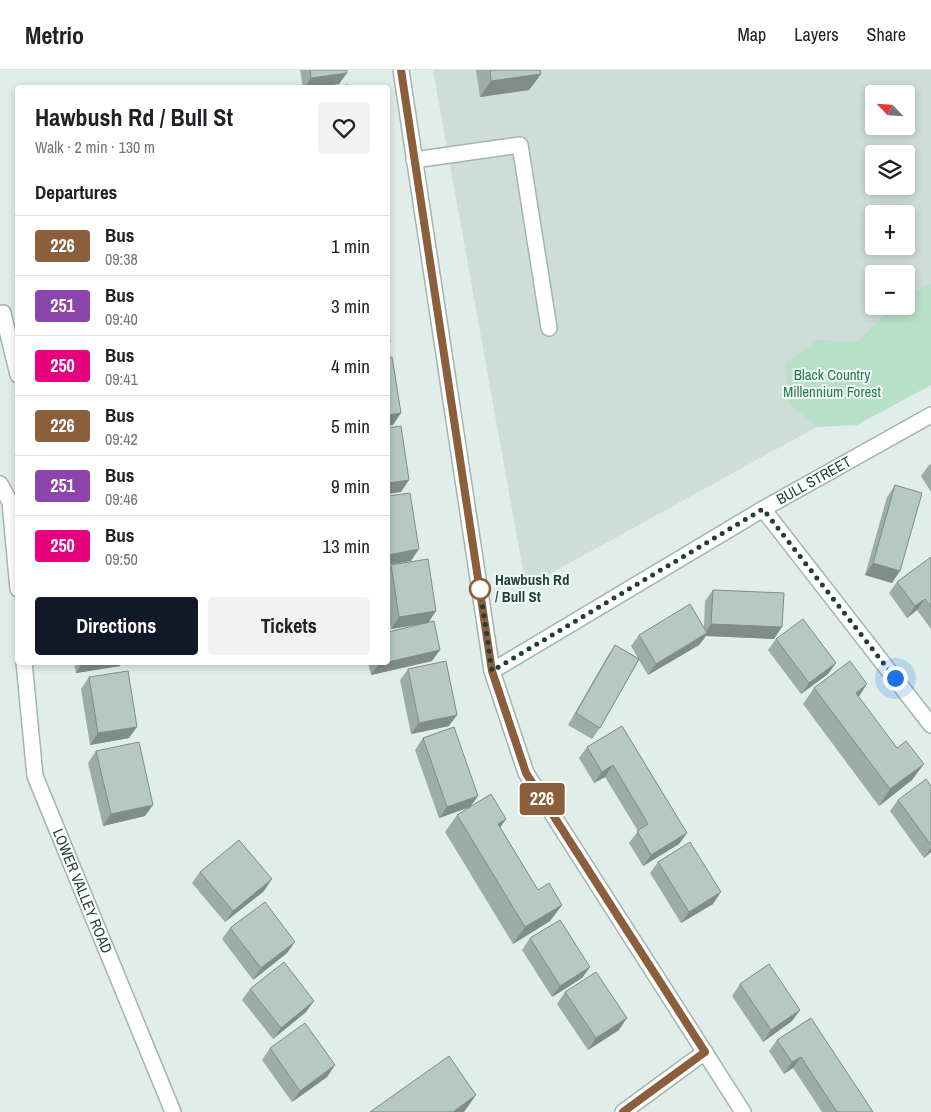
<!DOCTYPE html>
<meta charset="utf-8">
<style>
body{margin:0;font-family:"Archivo Narrow",sans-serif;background:#f2f2f2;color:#202124;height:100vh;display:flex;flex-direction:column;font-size:19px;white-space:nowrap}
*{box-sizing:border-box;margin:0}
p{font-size:16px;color:#757577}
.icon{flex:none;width:28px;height:28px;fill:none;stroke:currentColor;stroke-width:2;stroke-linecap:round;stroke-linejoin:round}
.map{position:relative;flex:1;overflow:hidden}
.sheet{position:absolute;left:15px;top:15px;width:375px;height:580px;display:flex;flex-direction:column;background:#fff;border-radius:5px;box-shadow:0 2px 8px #0003}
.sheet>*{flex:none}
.badge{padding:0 10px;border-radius:4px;font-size:18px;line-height:32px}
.needle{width:32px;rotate:295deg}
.buttons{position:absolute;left:865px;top:15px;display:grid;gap:10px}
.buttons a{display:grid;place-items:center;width:50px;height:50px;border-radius:5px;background:#fff;box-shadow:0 2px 8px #0003;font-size:25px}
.you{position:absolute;width:25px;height:25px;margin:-12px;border:4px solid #fff;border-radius:50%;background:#1a73e8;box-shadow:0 0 0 8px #1a73e833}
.map>.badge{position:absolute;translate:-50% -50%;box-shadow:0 0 0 2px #fff}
h2{padding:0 20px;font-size:19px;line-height:45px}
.round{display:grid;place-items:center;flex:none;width:52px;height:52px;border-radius:5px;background:#f2f2f2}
.head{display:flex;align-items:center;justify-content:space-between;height:85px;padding:0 20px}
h1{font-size:24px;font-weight:700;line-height:38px}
.button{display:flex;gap:10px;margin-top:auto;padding:10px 20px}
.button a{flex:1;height:58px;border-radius:5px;background:#111827;color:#fff;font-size:20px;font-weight:700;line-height:58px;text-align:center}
.button a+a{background:#f2f2f2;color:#202124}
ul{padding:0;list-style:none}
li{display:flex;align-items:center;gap:15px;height:60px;padding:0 20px;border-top:1px solid #e0e0e0}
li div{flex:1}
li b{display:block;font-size:19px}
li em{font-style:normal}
li .badge{min-width:55px;font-weight:700;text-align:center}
header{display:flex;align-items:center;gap:30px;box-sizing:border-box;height:70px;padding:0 25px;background:#fff;border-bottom:1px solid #e0e0e0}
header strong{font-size:24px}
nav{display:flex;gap:28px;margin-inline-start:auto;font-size:18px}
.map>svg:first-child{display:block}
.built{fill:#ceddd8;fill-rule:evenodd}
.green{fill:#b7e0c7}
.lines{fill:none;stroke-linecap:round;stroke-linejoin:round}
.service-casing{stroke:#a2b5b1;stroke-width:18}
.minor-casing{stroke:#a2b5b1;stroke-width:18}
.tertiary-casing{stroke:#a2b5b1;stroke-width:18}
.service{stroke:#fff;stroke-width:15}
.minor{stroke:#fff;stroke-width:15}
.tertiary{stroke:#fff;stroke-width:15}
.wall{fill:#9caca7}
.shaded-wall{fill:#7f8c88}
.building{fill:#b5c8c2;stroke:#7f8c88}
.line-casing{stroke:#fff;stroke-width:11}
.line{stroke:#8b5e3c;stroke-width:8}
.walk{stroke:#1f3f3a;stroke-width:5;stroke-dasharray:0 9}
.stop-dot{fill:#fff;stroke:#8b5e3c;stroke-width:2.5}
.labels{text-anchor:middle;stroke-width:4;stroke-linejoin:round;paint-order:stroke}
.park-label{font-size:15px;fill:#257a50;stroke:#f1f9f6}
.street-label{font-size:15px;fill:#1f3f3a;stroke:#f1f9f6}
.stop-label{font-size:15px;font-weight:bold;fill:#1f3f3a;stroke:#f1f9f6;text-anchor:start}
</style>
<header>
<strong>Metrio</strong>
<nav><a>Map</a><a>Layers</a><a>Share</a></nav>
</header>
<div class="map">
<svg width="931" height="1042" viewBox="0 0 931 1042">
<rect width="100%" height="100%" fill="#e0ede9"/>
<path class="built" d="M433,0H931V294L526,517ZM874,24H906V56H874ZM874,84H906V116H874ZM874,144H906V176H874ZM874,204H906V236H874Z"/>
<path class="green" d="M931,214V315L857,355L817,357L789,334L786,293L817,270L857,272L894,236H906V225Z"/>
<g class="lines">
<g class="service-casing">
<g id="service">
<path d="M414,90L520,75L549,258"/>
<path d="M3,243L18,305"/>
</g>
</g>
<g class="minor-casing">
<g id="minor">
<path d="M0,414L10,432L18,519"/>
<path d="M763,439L931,655"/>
<path id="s1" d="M24,592L35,706L173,1042"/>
<path id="s2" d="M492,601L763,439L931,345"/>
</g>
</g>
<g class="tertiary-casing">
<g id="tertiary">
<path d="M401,0L492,601L526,703L743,1042"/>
<path d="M623,1042L705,982"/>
</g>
</g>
<use href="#service" class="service"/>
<use href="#minor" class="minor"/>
<use href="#tertiary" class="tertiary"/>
</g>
<g class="wall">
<path d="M300,0H347L339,14L314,18H303Z"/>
<path d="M476,0H540L541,4L529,20L480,27Z"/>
<path d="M931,394V422L921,406L929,395Z"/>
<path d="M895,415L892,513L865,505L887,427Z"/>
<path d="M931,487V559L917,540L907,548L889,523L897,512Z"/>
<path d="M391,495L436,541L428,553L432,591L371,605L368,592H388L426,553L391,559L388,539V500Z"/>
<path d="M713,520L774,569L706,566L699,575L648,605L639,590L600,658L592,669L568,655L607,587L615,575L638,588L631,576L639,565L704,558L705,531Z"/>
<path d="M776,569L836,593L828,604L801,624L768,580Z"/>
<path d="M74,592H122L120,596L76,603Z"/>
<path d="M408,599L449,656L411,664L400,610Z"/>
<path d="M89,607L129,668L90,675L81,619Z"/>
<path d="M814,618L858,627L897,678L912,710L879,736L803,634Z"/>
<path d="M622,656L687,763L679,774L643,796L629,773L638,761L605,707L594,713L579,688L587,677Z"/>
<path d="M423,668L478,726L470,737L439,748L415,680Z"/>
<path d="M96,681L145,746L103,756L88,693Z"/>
<path d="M931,716V782L924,788L890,741L898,730Z"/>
<path d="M457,745L506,749L500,757L538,820L562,835L550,851L513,874L445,762Z"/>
<path d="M658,792L713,834L681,853L650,803Z"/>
<path d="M200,802L264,821L225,852L192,813Z"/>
<path d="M230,858L287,883L253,910L222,869Z"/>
<path d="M530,868L590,897L582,908L552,927L522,880Z"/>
<path d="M740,914L800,940L792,951L763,972L732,926Z"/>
<path d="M250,919L306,942L273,969L242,930Z"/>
<path d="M565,922L619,960L588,980L557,934Z"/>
<path d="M811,948L873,1042H822L793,998L784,1004L769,981L777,970Z"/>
<path d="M270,978L335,995L327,1007L292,1032L262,990Z"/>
</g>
<g class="shaded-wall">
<path d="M347,3L339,14L314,18H304L311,8Z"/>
<path d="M541,4L529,20L480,27L491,11Z"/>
<path d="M401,343L393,355L388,356V345Z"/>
<path d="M409,410L401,422L388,424V413Z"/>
<path d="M419,479L411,491L388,495V485Z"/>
<path d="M873,493L900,501L892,513L865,505Z"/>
<path d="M925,529L917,540L907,548L915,536Z"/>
<path d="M436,541L428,553L391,559L399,547Z"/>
<path d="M711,554L782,557L774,569L706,566L699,575L648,605L656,594L704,565Z"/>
<path d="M440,580L432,591L371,605L379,594Z"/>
<path d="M83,592H122L120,596L76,603Z"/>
<path d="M836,593L828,604L801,624L809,613Z"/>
<path d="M867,614L856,631V623Z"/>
<path d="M457,645L449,656L411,664L419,653Z"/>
<path d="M137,657L129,668L90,675L98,663Z"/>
<path d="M924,694L912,710L879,736L890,719Z"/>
<path d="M613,695L605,707L594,713L602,702Z"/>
<path d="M478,726L470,737L439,748L447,737Z"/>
<path d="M153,735L145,746L103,756L111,744Z"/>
<path d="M506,749L495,765L498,754Z"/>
<path d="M687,763L679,774L643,796L651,785Z"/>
<path d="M931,778V782L924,788Z"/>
<path d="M272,809L264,821L225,852L233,841Z"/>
<path d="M721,822L713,834L681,853L689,842Z"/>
<path d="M562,835L550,851L513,874L525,857Z"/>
<path d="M295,872L287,883L253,910L261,898Z"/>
<path d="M590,897L582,908L552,927L560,916Z"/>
<path d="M314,931L306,942L273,969L281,958Z"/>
<path d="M800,940L792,951L763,972L771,960Z"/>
<path d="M627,948L619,960L588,980L596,968Z"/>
<path d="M801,987L793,998L784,1004L792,992Z"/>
<path d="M335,995L327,1007L292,1032L300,1021Z"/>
<path d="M476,1025L464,1042H453Z"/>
</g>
<g class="building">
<path d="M310,0H347V3L311,8Z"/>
<path d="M490,0H540L541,4L491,11Z"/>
<path d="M348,15V18H328Z"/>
<path d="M388,257L390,272H388Z"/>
<path d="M392,287L401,343L388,345V288Z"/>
<path d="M401,356L409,410L388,413V358Z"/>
<path d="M895,415L922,423L900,501L873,493Z"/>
<path d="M410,423L419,479L388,485V426Z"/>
<path d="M931,487V537L925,529L915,536L897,512Z"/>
<path d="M428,489L436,541L399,547L391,495Z"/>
<path d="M713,520L784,523L782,557L711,554Z"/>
<path d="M690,534L707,563L656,594L639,565Z"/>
<path d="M803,549L836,593L809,613L776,569Z"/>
<path d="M434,551L440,580L388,592V562Z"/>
<path d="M615,575L639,589L600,658L576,643Z"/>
<path d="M446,591L457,645L419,653L408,599Z"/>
<path d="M850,591L867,614L856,623L897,678L906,671L924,694L890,719L814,618Z"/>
<path d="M128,601L137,657L98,663L89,607Z"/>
<path d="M622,656L687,763L651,785L637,761L648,754L613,695L602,702L587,677Z"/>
<path d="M454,657L478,726L447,737L423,668Z"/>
<path d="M139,672L153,735L111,744L96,681Z"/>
<path d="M926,709L931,716V775L898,730Z"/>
<path d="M491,724L506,749L498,754L538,820L549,813L562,835L525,857L457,745Z"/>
<path d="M239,770L272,809L233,841L200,802Z"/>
<path d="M690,772L721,822L689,842L658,792Z"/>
<path d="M265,832L295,872L261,898L230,858Z"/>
<path d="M560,850L590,897L560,916L530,868Z"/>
<path d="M284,892L314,931L281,958L250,919Z"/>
<path d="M769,894L800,940L771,960L740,914Z"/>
<path d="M596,902L627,948L596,968L565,922Z"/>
<path d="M811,948L873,1042H837L801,987L792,992L777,970Z"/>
<path d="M305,953L335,995L300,1021L270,978Z"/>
<path d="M449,986L476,1025L453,1042H370Z"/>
</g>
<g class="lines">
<g class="line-casing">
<path id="line" d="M401,0L492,601L526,703L705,982L623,1042"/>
</g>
<use href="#line" class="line"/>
<path class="walk" d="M480,519L492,601L763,439L895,608"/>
</g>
<circle class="stop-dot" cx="480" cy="519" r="10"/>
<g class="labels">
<g class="park-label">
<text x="832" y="310">Black Country<tspan x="832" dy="17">Millennium Forest</tspan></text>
</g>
<g class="street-label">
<text dy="5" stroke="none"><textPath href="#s2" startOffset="374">BULL STREET</textPath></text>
<text dy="5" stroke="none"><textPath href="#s1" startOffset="239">LOWER VALLEY ROAD</textPath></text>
</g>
<g class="stop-label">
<text x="495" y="515">Hawbush Rd<tspan x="495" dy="17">/ Bull St</tspan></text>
</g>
</g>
</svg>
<div class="buttons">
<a><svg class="needle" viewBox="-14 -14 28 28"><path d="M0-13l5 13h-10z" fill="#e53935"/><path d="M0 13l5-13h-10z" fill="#757577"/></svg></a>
<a><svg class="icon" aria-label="layers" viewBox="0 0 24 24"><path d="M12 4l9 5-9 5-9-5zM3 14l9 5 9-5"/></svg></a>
<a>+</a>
<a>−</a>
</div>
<div class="you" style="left:895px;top:608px"></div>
<b class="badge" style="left:542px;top:729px;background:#8b5e3c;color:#fff">226</b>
<section class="sheet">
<div class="head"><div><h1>Hawbush Rd / Bull St</h1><p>Walk · 2 min · 130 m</p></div><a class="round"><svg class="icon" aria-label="heart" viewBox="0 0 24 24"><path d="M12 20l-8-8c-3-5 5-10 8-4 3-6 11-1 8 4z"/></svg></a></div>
<h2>Departures</h2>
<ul>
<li><span class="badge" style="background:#8b5e3c;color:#fff">226</span><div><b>Bus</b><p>09:38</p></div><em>1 min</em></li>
<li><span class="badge" style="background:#8e44ad;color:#fff">251</span><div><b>Bus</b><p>09:40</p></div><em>3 min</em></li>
<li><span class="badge" style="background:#e6007e;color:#fff">250</span><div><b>Bus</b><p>09:41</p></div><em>4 min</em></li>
<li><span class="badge" style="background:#8b5e3c;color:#fff">226</span><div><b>Bus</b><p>09:42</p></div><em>5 min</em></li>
<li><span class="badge" style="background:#8e44ad;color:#fff">251</span><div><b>Bus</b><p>09:46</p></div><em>9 min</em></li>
<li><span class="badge" style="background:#e6007e;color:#fff">250</span><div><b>Bus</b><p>09:50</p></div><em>13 min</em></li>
</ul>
<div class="button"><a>Directions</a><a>Tickets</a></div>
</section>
</div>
